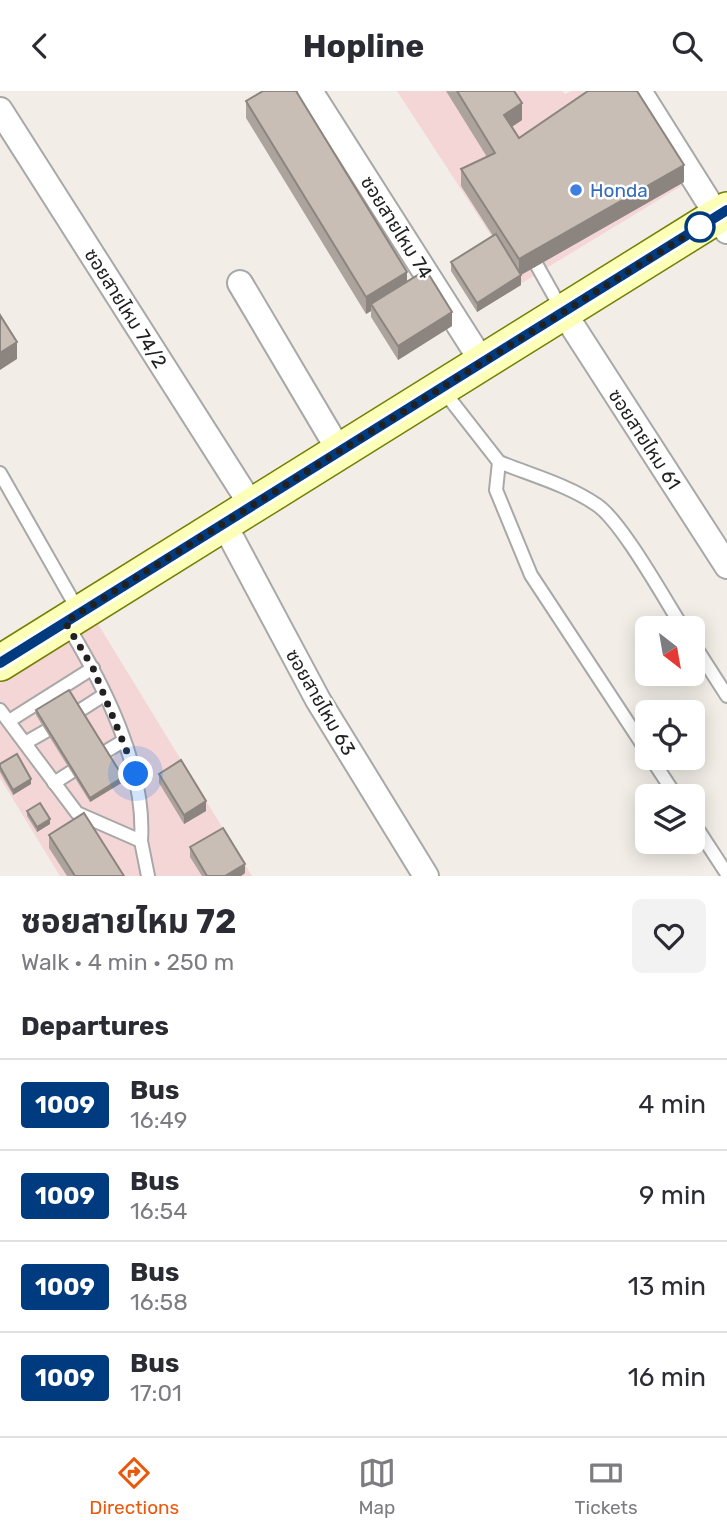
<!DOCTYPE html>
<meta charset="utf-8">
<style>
body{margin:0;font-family:Rubik,"Noto Sans Thai",sans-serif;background:#f2f2f3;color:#2b2b33;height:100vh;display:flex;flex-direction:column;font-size:26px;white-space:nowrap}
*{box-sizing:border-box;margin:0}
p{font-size:23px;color:#7c7c81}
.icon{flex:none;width:38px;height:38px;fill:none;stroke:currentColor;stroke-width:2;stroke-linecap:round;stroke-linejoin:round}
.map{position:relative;height:785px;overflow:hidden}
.details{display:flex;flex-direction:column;background:#fff;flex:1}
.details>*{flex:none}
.badge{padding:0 14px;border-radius:5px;font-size:24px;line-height:46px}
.needle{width:46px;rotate:149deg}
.tools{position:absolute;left:635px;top:525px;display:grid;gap:14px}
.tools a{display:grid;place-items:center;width:70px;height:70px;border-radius:10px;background:#fff;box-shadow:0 4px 18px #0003;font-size:35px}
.you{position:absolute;width:35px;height:35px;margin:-18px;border:5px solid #fff;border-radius:50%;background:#1a73e8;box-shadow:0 0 0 10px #1a73e833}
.map>.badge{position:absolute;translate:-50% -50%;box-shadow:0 0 0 4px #fff}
h2{padding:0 21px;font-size:26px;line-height:63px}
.round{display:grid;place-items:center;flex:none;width:74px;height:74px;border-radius:10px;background:#f2f2f3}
.overview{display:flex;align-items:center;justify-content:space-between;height:119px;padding:0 21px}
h1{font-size:33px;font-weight:700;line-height:52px}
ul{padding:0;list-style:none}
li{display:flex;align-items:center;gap:21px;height:91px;padding:0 21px;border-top:2px solid #e1e1e2}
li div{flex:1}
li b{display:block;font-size:26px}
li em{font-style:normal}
li .badge{min-width:77px;font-weight:700;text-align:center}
header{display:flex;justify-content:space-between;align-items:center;height:91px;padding:0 21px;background:#fff;font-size:32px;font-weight:700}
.tab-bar{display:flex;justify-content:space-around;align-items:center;height:98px;border-top:2px solid #e1e1e2;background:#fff;font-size:19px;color:#7c7c81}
.tab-bar a{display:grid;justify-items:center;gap:4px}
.tab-bar .on{color:#ea580c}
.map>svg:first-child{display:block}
.commercial{fill:#f4d6d6}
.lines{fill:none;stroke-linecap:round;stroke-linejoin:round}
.lane-casing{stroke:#a8a8a8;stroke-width:16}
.street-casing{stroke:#a8a8a8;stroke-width:28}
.secondary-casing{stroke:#748000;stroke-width:38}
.lane{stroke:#fff;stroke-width:12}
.street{stroke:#fff;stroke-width:24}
.secondary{stroke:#fcffb8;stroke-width:35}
.wall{fill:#aca39d}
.shaded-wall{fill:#8c857f}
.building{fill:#c8beb6;stroke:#8c857f;stroke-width:2}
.line-casing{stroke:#fff;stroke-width:16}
.line{stroke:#003b80;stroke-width:10}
.walk{stroke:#212121;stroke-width:7;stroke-dasharray:0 12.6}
.shop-dot{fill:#3f7fe0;stroke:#fff;stroke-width:2.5}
.stop-dot{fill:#fff;stroke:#003b80;stroke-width:3.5}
.labels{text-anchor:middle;stroke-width:5;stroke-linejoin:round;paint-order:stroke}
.shop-label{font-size:19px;fill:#366cbe;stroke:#fff;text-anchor:start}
.street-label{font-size:19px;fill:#212121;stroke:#fff}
</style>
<header><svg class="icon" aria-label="back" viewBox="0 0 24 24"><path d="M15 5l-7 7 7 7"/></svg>Hopline<svg class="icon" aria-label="search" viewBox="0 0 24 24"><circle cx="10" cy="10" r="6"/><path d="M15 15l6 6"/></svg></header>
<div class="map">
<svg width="727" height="785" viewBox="0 0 727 785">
<rect width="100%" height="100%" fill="#f2eee7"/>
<g class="commercial">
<path d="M397,0H562L565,3L571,0H628L688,91L522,192Z"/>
<path d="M87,515L252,785H60L0,687V567Z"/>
</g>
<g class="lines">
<g class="lane-casing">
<g id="lane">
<path d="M530,162L562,219"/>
<path d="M442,298L499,371L496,399L531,484L648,662"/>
<path d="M499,371C531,384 568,394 597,414C622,431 665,509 683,537"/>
<path d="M0,382L78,519"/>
<path d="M693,552L727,605"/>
<path d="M0,619L77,722L141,750C146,676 104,594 66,532"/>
<path d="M79,620L104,604"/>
<path d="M9,630L93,577"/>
<path d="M25,652L46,640"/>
<path d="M105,661L123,650"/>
<path d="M651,667L676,705"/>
<path d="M54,692L71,681"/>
<path d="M693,731L727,783"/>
<path d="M141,750L148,785"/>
</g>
</g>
<g class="street-casing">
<g id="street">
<path d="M310,0L483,272"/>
<path d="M639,0L727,140"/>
<path d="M0,19L252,415"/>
<path d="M240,192L340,361"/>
<path d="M564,222L727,475"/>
<path d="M224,433L318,609L426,785"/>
</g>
</g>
<g class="secondary-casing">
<path id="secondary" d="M0,572L727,119"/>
</g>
<use href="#lane" class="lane"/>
<use href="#street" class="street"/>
<use href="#secondary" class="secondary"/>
</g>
<g class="wall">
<path d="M446,0H514L522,29L512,36L519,47L684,91L521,184V194L477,221L451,180V171L493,145L461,95V78L487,66Z"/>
<path d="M246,10L407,190L452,235L398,269L371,226V220L366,223L246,27Z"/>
<path d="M36,619L123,691L90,711L36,624Z"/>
<path d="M0,673L31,693L13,704L0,681Z"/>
<path d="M159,683L206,720L184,733L159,692Z"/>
<path d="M27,720L50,733L37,741L27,725Z"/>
<path d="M49,744L124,785H67L49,757Z"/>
<path d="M190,756L245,782L241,785H202L190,766Z"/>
</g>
<g class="shaded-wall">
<path d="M522,12V29L504,41V24Z"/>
<path d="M684,74V91L519,185V168Z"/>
<path d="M407,181V198L371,213V220L366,223V206Z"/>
<path d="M521,184V194L477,221V212Z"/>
<path d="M452,221V235L398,269V255Z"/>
<path d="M17,251V268L0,279V262Z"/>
<path d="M123,686V691L90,711V707Z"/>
<path d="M31,688V693L13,704V699Z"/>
<path d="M206,710V720L184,733V724Z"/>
<path d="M50,728V733L37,741V736Z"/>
<path d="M245,773V782L241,785H225Z"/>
</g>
<g class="building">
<path d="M263,0H296L407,181L366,206L246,10Z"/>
<path d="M457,0H514L522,12L504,24L519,47L588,0H637L684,74L519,168L461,78L495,62Z"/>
<path d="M496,143L521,184L477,212L451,171Z"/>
<path d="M426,179L452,221L398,255L371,213Z"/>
<path d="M0,224L17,251L0,262Z"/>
<path d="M69,599L123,686L90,707L36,619Z"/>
<path d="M17,663L31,688L13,699L0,676V673Z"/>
<path d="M181,669L206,710L184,724L159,683Z"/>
<path d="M40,712L50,728L37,736L27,720Z"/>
<path d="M84,722L124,785H75L49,744Z"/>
<path d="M223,737L245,773L225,785H207L190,756Z"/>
</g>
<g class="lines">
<g class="line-casing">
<path id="line" d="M0,572L727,119"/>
</g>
<use href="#line" class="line"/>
<path class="walk" d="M136,683L93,577L65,531L700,136"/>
</g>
<circle class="shop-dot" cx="576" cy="99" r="7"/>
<circle class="stop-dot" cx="700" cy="136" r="14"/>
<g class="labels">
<g class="shop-label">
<text x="590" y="106">Honda</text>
</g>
<g class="street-label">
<text transform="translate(397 136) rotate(58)" y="7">ซอยสายไหม 74</text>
<text transform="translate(126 217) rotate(58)" y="7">ซอยสายไหม 74/2</text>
<text transform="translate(645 348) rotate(57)" y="7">ซอยสายไหม 61</text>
<text transform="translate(321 611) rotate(60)" y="7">ซอยสายไหม 63</text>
</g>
</g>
</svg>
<div class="tools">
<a><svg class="needle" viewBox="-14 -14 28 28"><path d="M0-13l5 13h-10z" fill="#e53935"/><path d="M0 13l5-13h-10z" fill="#7c7c81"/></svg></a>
<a><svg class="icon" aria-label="locate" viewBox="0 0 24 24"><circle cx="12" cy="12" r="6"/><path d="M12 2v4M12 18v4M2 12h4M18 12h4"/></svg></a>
<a><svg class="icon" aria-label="layers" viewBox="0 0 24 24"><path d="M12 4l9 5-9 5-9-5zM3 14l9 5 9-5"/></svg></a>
</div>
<div class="you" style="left:136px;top:683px"></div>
</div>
<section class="details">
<div class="overview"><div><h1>ซอยสายไหม 72</h1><p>Walk · 4 min · 250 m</p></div><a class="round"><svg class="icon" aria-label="heart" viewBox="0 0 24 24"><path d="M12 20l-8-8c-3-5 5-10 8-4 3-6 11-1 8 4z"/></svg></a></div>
<h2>Departures</h2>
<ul>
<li><span class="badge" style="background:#003b80;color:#fff">1009</span><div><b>Bus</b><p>16:49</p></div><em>4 min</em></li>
<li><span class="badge" style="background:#003b80;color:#fff">1009</span><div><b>Bus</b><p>16:54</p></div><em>9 min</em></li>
<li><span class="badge" style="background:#003b80;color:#fff">1009</span><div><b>Bus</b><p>16:58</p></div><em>13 min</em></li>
<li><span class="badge" style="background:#003b80;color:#fff">1009</span><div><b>Bus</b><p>17:01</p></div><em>16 min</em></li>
</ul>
</section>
<nav class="tab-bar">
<a class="on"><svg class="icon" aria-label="directions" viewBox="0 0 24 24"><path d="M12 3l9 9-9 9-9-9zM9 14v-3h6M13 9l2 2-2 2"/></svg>Directions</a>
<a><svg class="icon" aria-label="map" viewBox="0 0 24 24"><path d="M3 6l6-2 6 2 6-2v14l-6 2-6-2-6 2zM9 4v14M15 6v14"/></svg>Map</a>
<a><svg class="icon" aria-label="tickets" viewBox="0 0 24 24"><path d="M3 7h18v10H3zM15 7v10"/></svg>Tickets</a>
</nav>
